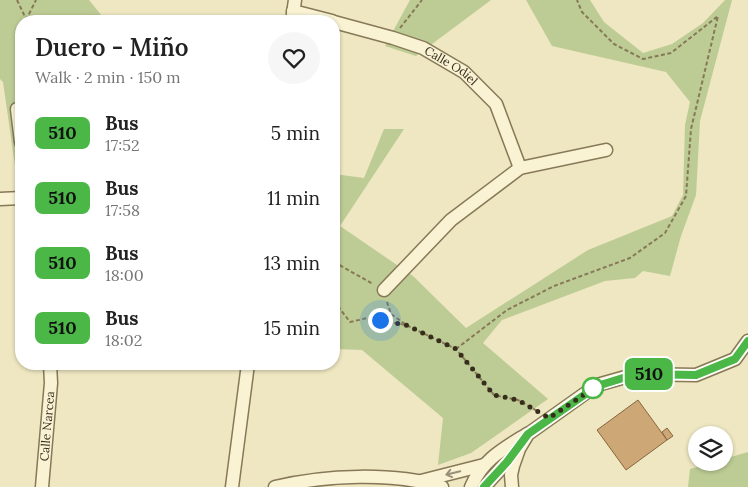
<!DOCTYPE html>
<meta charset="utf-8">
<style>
body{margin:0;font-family:Lora,serif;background:#f6f6f6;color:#222;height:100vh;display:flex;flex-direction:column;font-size:19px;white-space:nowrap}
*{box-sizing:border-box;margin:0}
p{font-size:16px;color:#767676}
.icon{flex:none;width:28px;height:28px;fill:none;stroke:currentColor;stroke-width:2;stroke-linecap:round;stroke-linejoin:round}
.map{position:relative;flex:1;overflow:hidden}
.panel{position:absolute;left:15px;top:15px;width:325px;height:355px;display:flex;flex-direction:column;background:#fff;border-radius:20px;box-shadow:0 1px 4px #0004}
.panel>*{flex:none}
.badge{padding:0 10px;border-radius:8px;font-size:18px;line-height:32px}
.tools{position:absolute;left:688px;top:426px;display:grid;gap:10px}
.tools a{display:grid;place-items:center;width:45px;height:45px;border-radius:50%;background:#fff;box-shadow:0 1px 4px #0004;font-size:25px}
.you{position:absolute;width:25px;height:25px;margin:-12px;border:4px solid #fff;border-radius:50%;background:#1a73e8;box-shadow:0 0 0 8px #1a73e833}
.map>.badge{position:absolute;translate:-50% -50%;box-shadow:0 0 0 2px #fff}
.round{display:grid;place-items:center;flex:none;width:52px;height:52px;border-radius:26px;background:#f6f6f6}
.summary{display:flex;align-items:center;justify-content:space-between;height:85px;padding:0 20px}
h1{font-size:24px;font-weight:600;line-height:38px}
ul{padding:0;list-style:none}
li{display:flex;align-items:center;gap:15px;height:65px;padding:0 20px}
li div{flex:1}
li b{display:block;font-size:19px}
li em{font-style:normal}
li .badge{min-width:55px;font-weight:700;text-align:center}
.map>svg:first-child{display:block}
.green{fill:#bdcc95}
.building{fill:#cda776;stroke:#87663e}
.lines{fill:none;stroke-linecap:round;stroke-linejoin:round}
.street-casing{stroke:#877958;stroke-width:15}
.path{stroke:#877958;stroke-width:2;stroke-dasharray:4 2.5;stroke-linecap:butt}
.street{stroke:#f9f3d4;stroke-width:12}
.oneway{stroke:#989078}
.line-casing{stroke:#fff;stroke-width:11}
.line{stroke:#4ab747;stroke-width:8}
.walk{stroke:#372d1d;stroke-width:5;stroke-dasharray:0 9}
.stop-dot{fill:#fff;stroke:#4ab747;stroke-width:2.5}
.labels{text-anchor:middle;stroke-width:4;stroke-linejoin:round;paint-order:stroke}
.street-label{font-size:12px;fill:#372d1d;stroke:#f5f0d0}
</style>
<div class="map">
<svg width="748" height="487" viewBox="0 0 748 487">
<rect width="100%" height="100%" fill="#eee7c1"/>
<g class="green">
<path d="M0,0H89L106,21H21V207L3,82L0,79Z"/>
<path d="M410,0H491L416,56L385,46Z"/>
<path d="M526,0H590L604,22L643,53L672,44L703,23L725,0H732L700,121L696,195L681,236L670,276L643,271L635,278L605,281L502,320L483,343L548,399L471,453L438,465L443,418L362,350L334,349V174L364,178L384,129H404L340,226L413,276L466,328L588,250L672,216L683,195L685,125L690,102L666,72L552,46Z"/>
<path d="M748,452V487H688L690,469L711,463L724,462V459Z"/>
</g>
<g class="building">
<path d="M638,400L667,440L626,470L597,430Z"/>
<path d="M667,428L673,436L667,440L662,432Z"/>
</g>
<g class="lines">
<g class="street-casing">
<g id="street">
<path d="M293,11L332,21"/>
<path d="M292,21L295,0"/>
<path id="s1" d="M334,22L393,38L423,48L464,72L496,104L520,168"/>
<path d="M17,109L21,142"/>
<path d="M0,199L21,198"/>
<path d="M384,290L451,220L520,168L606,150"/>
<path d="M421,481L484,465"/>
<path id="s2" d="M42,487L51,383L50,364"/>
<path d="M232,487L248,364"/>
<path d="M275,487C325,475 393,472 442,487"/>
<path d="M471,487C482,460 503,449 527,434"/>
<path d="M484,487L515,453"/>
<path d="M512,487L511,475L513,466L519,449L528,434L597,385L636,374L696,375L735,359L748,341"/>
</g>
</g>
<g class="path">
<path d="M17,0L27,21"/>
<path d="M26,20L36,0"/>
<path d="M400,28L422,0"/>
<path d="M334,262L373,284"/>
<path d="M334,301L350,322L367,318L406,325L456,349L494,395L518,400L539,412"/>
<path d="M387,302L391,314L405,324"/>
<path d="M456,349L507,310L554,286L630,258L665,233L686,196L691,129L718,16L671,53L643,59L614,44L582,12L577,0"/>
</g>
<use href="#street" class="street"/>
</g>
<defs><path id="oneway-shaft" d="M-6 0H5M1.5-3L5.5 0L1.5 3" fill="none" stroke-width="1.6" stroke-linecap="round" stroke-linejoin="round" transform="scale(1.25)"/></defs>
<use class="oneway" href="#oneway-shaft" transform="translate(453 473) rotate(166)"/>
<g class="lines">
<g class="line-casing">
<path id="line" d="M484,487L507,462L528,434L597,386L636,374L696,375L735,359L748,341"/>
</g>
<use href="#line" class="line"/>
<path class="walk" d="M380,320L406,325L456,349L494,395L518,400L549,418L597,386L593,388"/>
</g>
<circle class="stop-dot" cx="593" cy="388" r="10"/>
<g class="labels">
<g class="street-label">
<text dy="4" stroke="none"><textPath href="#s1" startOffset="126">Calle Odiel</textPath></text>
<text dy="4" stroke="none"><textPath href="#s2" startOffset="61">Calle Narcea</textPath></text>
</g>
</g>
</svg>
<div class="tools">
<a><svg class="icon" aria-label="layers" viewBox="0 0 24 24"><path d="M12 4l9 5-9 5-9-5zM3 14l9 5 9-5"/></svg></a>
</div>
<div class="you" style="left:380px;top:320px"></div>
<b class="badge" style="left:649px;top:374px;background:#4ab747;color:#111">510</b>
<section class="panel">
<div class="summary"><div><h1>Duero - Miño</h1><p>Walk · 2 min · 150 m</p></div><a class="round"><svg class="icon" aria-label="heart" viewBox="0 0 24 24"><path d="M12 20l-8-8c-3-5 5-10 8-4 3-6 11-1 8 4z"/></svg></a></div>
<ul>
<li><span class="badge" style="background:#4ab747;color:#111">510</span><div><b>Bus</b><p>17:52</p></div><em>5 min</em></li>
<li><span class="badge" style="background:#4ab747;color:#111">510</span><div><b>Bus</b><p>17:58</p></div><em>11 min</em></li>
<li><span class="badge" style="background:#4ab747;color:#111">510</span><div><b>Bus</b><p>18:00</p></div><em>13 min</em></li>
<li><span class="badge" style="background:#4ab747;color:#111">510</span><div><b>Bus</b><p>18:02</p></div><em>15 min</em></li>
</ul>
</section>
</div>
